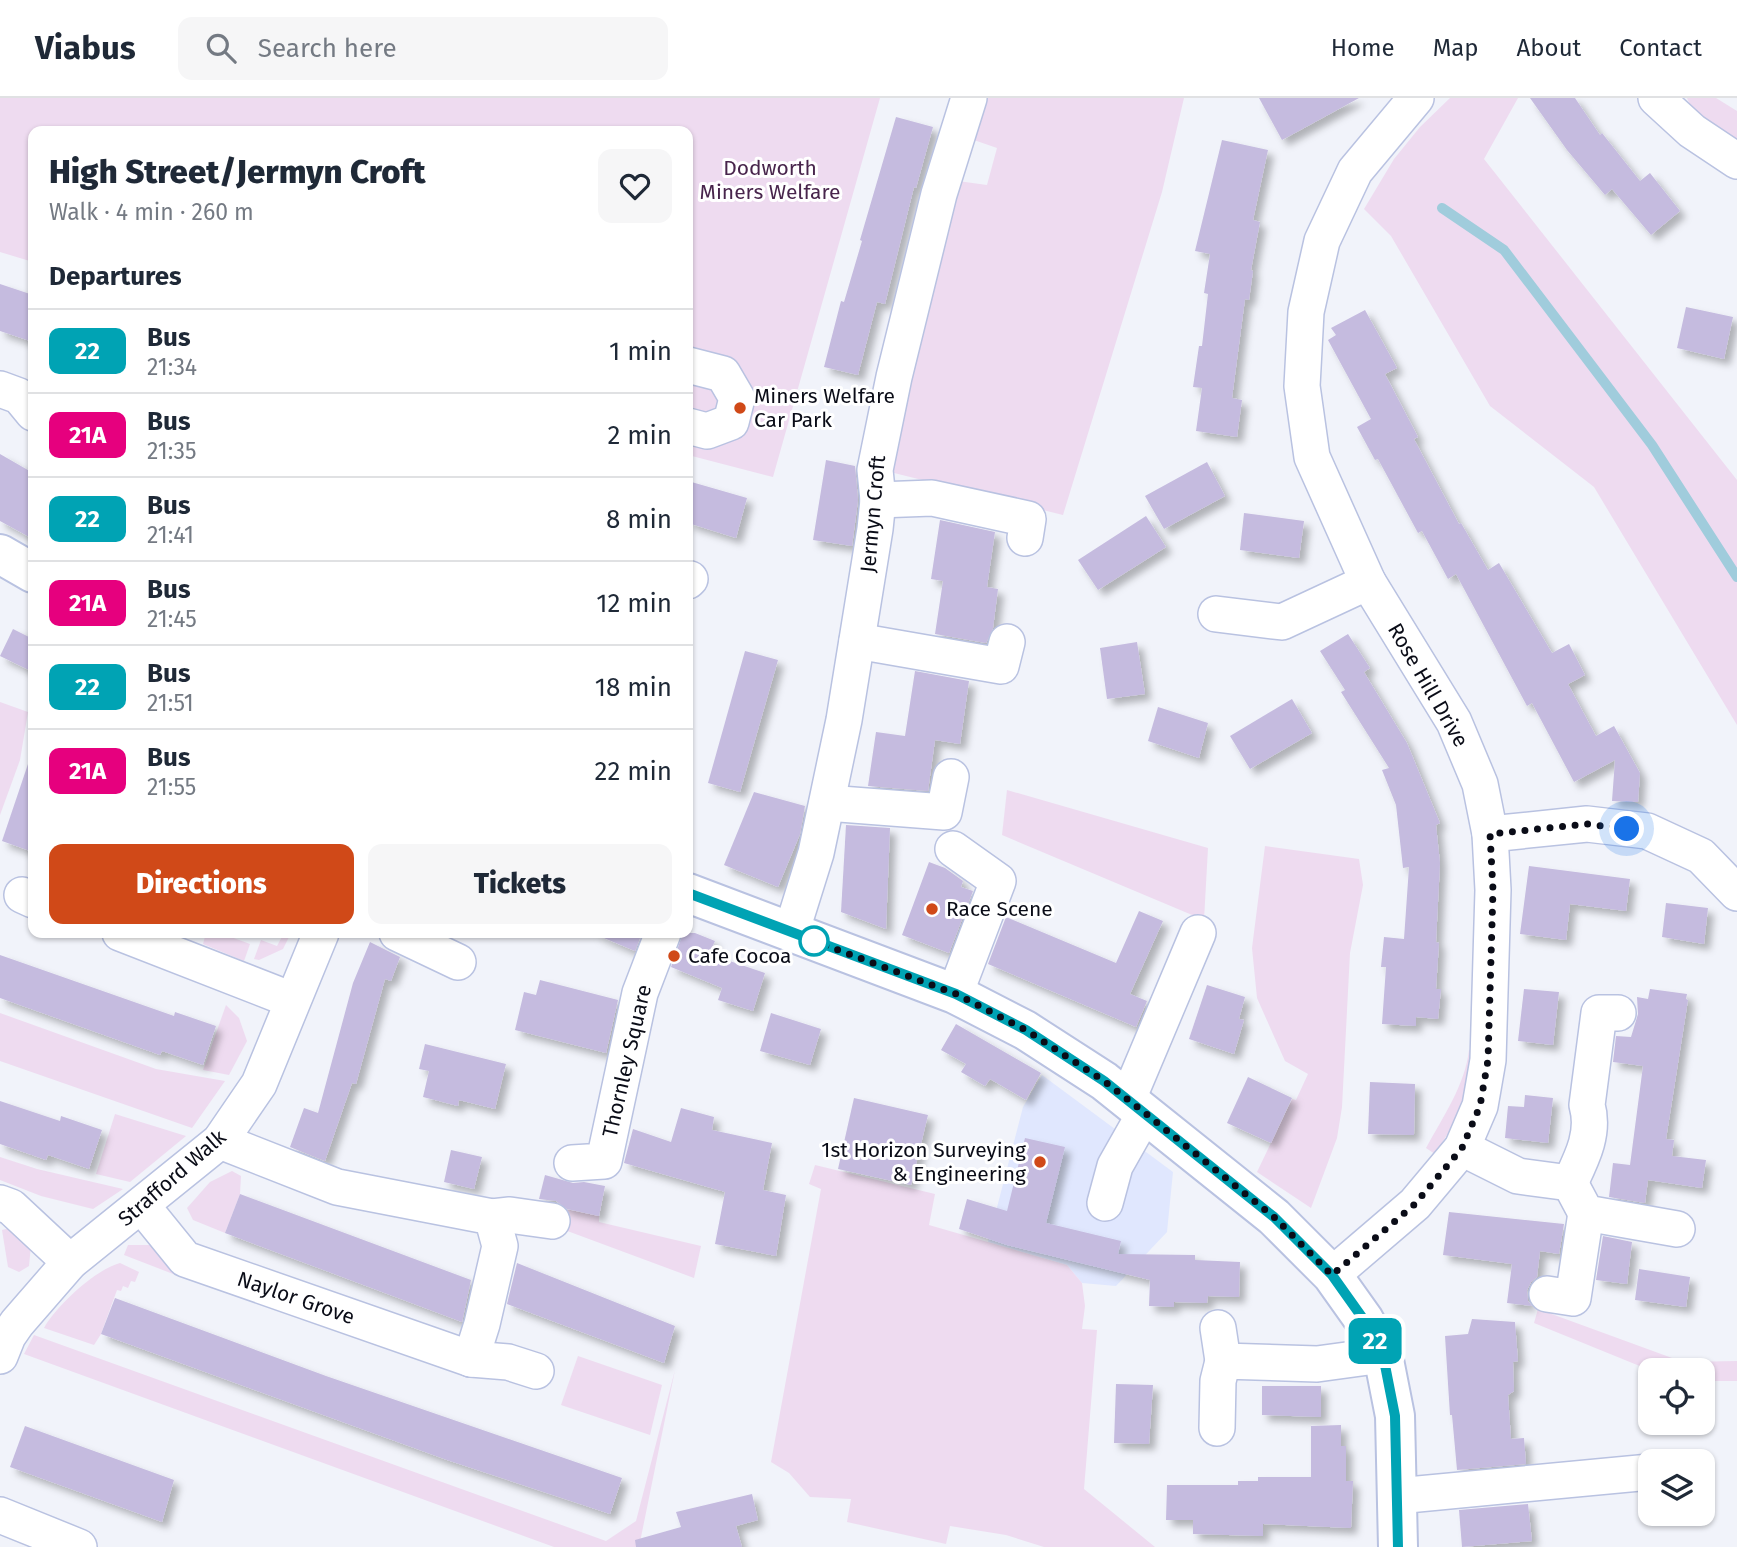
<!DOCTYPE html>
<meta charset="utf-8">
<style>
body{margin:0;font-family:"Fira Sans",sans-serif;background:#f6f6f7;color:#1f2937;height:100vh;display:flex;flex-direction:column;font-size:26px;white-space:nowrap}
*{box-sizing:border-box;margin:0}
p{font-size:23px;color:#747a83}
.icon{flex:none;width:38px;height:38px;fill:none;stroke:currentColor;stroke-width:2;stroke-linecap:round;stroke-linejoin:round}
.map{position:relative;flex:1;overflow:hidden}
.side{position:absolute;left:28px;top:28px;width:665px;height:812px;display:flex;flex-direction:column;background:#fff;border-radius:14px;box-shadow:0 2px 5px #0004}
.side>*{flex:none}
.badge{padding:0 14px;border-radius:10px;font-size:24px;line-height:46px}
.buttons{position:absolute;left:1638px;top:1260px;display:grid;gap:14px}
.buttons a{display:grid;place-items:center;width:77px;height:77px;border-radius:14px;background:#fff;box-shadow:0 2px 5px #0004;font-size:35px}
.you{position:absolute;width:35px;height:35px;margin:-18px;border:5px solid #fff;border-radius:50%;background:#1a73e8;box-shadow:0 0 0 10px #1a73e833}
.map>.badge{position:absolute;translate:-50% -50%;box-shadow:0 0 0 4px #fff}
h2{padding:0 21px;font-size:26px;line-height:63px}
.round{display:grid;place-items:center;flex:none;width:74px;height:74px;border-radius:14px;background:#f6f6f7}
.overview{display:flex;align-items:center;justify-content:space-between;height:119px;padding:0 21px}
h1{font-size:33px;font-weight:800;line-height:52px}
.button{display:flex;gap:14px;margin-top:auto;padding:14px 21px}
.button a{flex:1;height:80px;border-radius:14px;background:#d04918;color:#fff;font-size:28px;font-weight:800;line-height:80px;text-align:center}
.button a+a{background:#f6f6f7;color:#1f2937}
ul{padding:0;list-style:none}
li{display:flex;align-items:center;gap:21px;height:84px;padding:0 21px;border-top:2px solid #e0e1e3}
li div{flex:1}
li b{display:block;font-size:26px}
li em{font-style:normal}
li .badge{min-width:77px;font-weight:700;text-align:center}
header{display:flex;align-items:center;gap:42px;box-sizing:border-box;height:98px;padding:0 35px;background:#fff;border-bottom:2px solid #e0e1e3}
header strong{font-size:33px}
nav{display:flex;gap:38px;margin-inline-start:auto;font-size:24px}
.search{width:490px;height:63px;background:#f6f6f7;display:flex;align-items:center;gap:18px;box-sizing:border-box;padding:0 24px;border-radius:14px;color:#747a83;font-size:26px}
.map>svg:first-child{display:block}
.built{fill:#e0e7fe}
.green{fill:#eedbf0}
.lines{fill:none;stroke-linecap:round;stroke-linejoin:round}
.stream{stroke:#a0ccdc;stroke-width:10}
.building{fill:#c5bbdf;filter:url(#shadow)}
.minor-casing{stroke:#b9c2e1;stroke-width:38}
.major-casing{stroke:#b9c2e1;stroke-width:42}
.minor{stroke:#fff;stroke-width:35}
.major{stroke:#fff;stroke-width:38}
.line-casing{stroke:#fff;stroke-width:16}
.line{stroke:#00a3b4;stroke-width:10}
.walk{stroke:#0a0c17;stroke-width:7;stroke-dasharray:0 12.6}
.poi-dot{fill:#d04918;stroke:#fff;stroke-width:2.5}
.stop-dot{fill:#fff;stroke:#00a3b4;stroke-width:3.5}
.labels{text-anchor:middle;stroke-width:6;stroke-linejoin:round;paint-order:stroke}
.park-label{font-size:21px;fill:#48254c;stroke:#fff}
.poi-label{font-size:21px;fill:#0a0c17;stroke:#fff;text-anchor:start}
.street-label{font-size:21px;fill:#0a0c17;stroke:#fff}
</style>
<header>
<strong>Viabus</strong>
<div class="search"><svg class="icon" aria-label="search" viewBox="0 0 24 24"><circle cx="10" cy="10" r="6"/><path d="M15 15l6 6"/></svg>Search here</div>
<nav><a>Home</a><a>Map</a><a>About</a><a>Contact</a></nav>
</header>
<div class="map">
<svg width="1737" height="1449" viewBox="0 0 1737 1449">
<defs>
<filter id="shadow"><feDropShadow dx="6" dy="6" stdDeviation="3.5" flood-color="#0004"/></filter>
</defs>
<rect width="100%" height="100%" fill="#f1f3fa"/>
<path class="built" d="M1042,977L1173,1074L1167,1134L1116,1188L1082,1185L1067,1167L988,1144L1023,1009Z"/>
<g class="green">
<path d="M0,0H880L773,379L688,357V33H33V164L0,154Z"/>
<path d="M983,0H1184L1162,94L1063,417L886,373L958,83L987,87L997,50L971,41Z"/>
<path d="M1450,0H1518L1484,61L1737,382V627L1594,389L1490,308L1391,138L1364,111L1394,61L1420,29Z"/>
<path d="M1687,0H1716L1737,13V45L1693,14Z"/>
<path d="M0,604L28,614L20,662L0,717Z"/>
<path d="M1007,692L1208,750L1204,822L1002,737Z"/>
<path d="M1265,748L1359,761L1363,787L1350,855L1342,1009L1337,1040L1311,1110L1257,1074L1292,1001L1296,1002L1308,976L1285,963L1257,900L1252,850Z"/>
<path d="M206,835H220L250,846L244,863L203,846Z"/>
<path d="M284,835H291L283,851L259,862L254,861L261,842L277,848Z"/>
<path d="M226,907L239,920L247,943L229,977L203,972Z"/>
<path d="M0,915L156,971L225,983L192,1030L0,963Z"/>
<path d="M1473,950L1464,1001L1455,1024L1435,1056L1426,1050C1443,1019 1465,987 1469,952Z"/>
<path d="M115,1016L186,1038L130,1084L96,1076Z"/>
<path d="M0,1059L37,1071L123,1091L93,1111L41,1098L0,1082Z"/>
<path d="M815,1067L935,1096L929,1127L1067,1167L1082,1185L1085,1208L1082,1231L1097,1232L1084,1391L1155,1449H1044L1006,1437L950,1428L946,1446L847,1424L851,1401L810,1399L789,1375L771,1364L821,1091L809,1086Z"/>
<path d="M232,1073L241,1078L240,1096L225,1135L193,1122L187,1110L210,1084Z"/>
<path d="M561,1110L599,1118V1124L701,1148L694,1180L562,1131Z"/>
<path d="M14,1129L31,1147L29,1168L19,1174L8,1169L2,1132Z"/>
<path d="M128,1147H153L179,1167L186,1181L124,1157Z"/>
<path d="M120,1165L139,1174L135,1184L131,1183L128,1190L123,1188L121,1193L117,1192L101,1236L94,1247L44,1230C56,1208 96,1171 120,1165Z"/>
<path d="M1538,1211L1683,1264L1737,1263V1283H1703V1272L1647,1271L1534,1225Z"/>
<path d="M34,1237L606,1443L636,1423L675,1272L639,1449H554L24,1256Z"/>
<path d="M578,1258L662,1287L650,1337L561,1307Z"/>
</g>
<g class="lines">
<path class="stream" d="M1442,110L1504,152L1652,347L1737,479"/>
</g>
<g class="building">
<path d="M1259,0H1359L1282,42Z"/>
<path d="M1530,0H1575L1600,37L1602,35L1640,83L1650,75L1680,113L1651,137L1612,91L1605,97L1567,52Z"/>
<path d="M896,19L933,29L916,90L914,89L885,206L877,204L858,277L824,269L841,203L844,204L862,143L860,142Z"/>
<path d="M1222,42L1268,52L1253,122L1260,124L1251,172L1253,173L1249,202L1245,201L1232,300L1242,302L1237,339L1196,333L1202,290L1193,289L1199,248H1202L1208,196L1204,195L1210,156L1195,153Z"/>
<path d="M0,186L33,197V244L0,233Z"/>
<path d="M1686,209L1733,219L1724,261L1677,250Z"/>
<path d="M1365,212L1397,270L1385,276L1418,339L1414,341L1459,426L1461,425L1488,472L1499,465L1552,555L1569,546L1585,577L1568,586L1596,638L1614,628L1640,675L1638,704L1612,703L1615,662L1574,684L1532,605L1527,608L1456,476L1448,481L1422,433L1418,435L1378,361L1375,362L1357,329L1371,321L1328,242L1336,237L1331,230Z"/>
<path d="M0,356L33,375V441L0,423Z"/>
<path d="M826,362L855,368L858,402L852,448L813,442Z"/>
<path d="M1207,364L1225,398L1164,431L1145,398Z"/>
<path d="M688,383L747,400L736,440L688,425Z"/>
<path d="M1244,415L1304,423L1299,460L1240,452Z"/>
<path d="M1146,418L1166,449L1098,492L1078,462Z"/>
<path d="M940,422L995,434L987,489L998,491L993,530L986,545L935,536L943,483L931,481Z"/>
<path d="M13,531L33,541V574L0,558Z"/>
<path d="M1348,536L1370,570L1364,574L1407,645L1440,725L1436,727L1440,765L1436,844L1439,845L1436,891H1441L1438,921L1416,919V928L1382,926L1386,869H1381L1384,839L1404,841L1409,769L1403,770L1396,707L1382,672L1389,670L1341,594L1345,592L1320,553Z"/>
<path d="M1137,544L1145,596L1107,601L1100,550Z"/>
<path d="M745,553L778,562L740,694L708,685Z"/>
<path d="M915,573L969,583L960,646L935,642L928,693L868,688L876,634L905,638Z"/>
<path d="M1292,601L1312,635L1250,671L1230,638Z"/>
<path d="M1158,609L1208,625L1199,660L1148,643Z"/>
<path d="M29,663L33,664V754L2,743Z"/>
<path d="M754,694L805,708L800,736L778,789L724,767Z"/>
<path d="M846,727L890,730L886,831L841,814Z"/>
<path d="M929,764L945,770L963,783L961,789L973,793L949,855L902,837Z"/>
<path d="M1529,768L1630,781L1626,813L1570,806L1566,842L1520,836Z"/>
<path d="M1666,805L1708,810L1704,846L1662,839Z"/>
<path d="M1139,813L1163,823L1130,896L1147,903L1136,929L988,866L1006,819L1116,865Z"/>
<path d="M592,835H642L635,853Z"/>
<path d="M683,835H695L715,843L709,856L765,875L753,913L718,902L722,890L671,869Z"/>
<path d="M370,844L400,859L391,883L385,881L356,986L352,985L325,1063L290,1049L304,1010L318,1015L353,885Z"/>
<path d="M0,857L174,918L175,914L216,928L203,967L162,953L160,957L0,900Z"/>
<path d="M540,882L618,902L606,955L515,932L524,894L536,897Z"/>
<path d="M1207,887L1245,899L1239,921L1244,922L1234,956L1189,941Z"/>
<path d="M1524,891L1559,894L1553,947L1518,943Z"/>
<path d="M1650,891L1687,896L1686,901L1688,902L1666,1041L1674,1042L1672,1058L1706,1062L1702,1090L1648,1082L1645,1105L1609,1099L1613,1065L1630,1067L1643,968L1613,964L1616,938L1631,939L1638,916L1637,899L1648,901Z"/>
<path d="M771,915L821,931L810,967L760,953Z"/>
<path d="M956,926L1041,975L1026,1002L990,981L985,988L961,974L966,966L941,952Z"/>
<path d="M425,946L506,966L495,1011L459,1002L458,1008L423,999L429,973L419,971Z"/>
<path d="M1248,979L1292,1000L1271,1045L1227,1025Z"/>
<path d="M1370,984L1415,986L1414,1037L1368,1036Z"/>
<path d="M1525,997L1553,1000L1548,1045L1505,1040L1508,1008L1524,1009Z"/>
<path d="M854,1000L928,1017L911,1087L838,1071Z"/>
<path d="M0,1003L60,1023L61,1018L102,1032L89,1071L48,1057L46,1062L0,1046Z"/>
<path d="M681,1010L714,1019L712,1032L772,1045L763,1092L786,1097L776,1158L715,1146L725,1094L624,1065L633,1031L671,1044Z"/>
<path d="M1025,1040L1065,1049L1046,1125L1121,1143L1118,1156L1195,1157V1162L1240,1164L1239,1199L1208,1198L1207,1205L1174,1204V1209L1149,1208L1150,1182L1007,1147L959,1131L967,1101L1007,1113Z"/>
<path d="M451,1052L482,1059L474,1091L444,1084Z"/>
<path d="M545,1077L573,1085L584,1084L605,1088L599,1118L567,1111L556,1103L539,1101Z"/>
<path d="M240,1096L471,1182L462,1224L225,1135Z"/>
<path d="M1449,1114L1564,1126L1559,1156L1540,1153L1537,1179L1531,1184L1527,1192L1528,1203L1532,1208L1507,1205L1512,1166L1443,1157Z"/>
<path d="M1603,1138L1632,1144L1627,1186L1596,1182Z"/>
<path d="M517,1165L675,1228L664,1265L507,1206Z"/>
<path d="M1639,1171L1690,1179L1686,1209L1635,1202Z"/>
<path d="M115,1200L326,1278L622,1380L610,1416L447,1362L101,1236Z"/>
<path d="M1472,1221L1515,1224L1518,1263L1513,1264L1514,1293L1508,1297L1511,1341L1524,1340L1526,1366L1457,1372L1452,1317H1450L1445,1238L1468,1236Z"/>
<path d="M1116,1286L1153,1287L1149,1346L1114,1345Z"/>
<path d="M1262,1288H1321V1319L1262,1317Z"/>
<path d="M1341,1327V1348H1346V1383H1353L1351,1430L1263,1426V1438L1193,1436V1422H1166L1167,1387H1238V1383H1258V1379H1311V1328Z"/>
<path d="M25,1328L174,1382L162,1424L10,1369Z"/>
<path d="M752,1396L758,1422L736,1428L742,1449H636L635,1442L681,1429L676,1414Z"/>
<path d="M1528,1406L1532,1443L1462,1449L1459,1412Z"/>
</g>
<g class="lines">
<g class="minor-casing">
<g id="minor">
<path d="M1656,0L1692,33L1737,63"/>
<path d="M688,267L723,276L737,300L731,324L707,333L688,328"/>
<path d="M0,291L19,298L33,315"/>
<path d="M878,402L932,400L1028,421L1025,440"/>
<path d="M688,483L690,481"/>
<path d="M1216,516L1282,524L1368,484"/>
<path d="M857,543L1001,568L1007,544"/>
<path d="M827,705L944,714L951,679"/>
<path d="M1490,736L1587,726L1647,733L1701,758L1737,795"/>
<path d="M953,751L998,783L955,896"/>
<path d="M22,797L33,802"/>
<path d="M120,835L292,902"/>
<path d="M397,835L458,864"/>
<path d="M791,835L816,755L844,622L875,431L878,402L875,372L894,279L939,96L969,0"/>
<path d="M1128,1001L1198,835"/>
<path d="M220,1043L337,1089L492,1119L500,1148L482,1226L471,1261"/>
<path d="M1462,1050L1518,1078L1570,1085C1582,1060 1595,1035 1587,1007L1599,915H1618"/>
<path d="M572,1065L604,1063L640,895L663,835"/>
<path d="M1570,1085L1586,1115L1677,1131"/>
<path d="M0,1105L11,1109L70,1164"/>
<path d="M1105,1105L1115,1068L1145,1015"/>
<path d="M142,1108L185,1161L471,1261L508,1264L536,1273"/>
<path d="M492,1119L510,1117L552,1123"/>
<path d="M1332,1177L1415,1106L1462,1050L1480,1008L1488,962L1493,792L1490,736L1480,686L1454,624L1368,484L1312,359L1302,288L1306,214L1322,143L1355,73L1416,0"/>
<path d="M1547,1196L1573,1200L1586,1115"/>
<path d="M1218,1230L1223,1263"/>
<path d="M0,1258L8,1238L17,1225L70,1164L220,1043L259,986L321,835"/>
<path d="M1217,1330L1218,1283L1223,1263L1317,1266L1383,1257"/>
<path d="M1397,1398L1650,1374"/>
<path d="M0,1417L79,1449"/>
</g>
</g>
<g class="major-casing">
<g id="major">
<path d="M0,456L33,475"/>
<path d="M688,795L955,896L1025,932L1104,983L1274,1119L1332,1177L1364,1222L1383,1257L1395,1318L1398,1449"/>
</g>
</g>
<use href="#minor" class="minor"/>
<use href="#major" class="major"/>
</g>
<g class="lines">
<g class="line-casing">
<path id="line" d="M688,795L956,896L1026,932L1104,983L1274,1119L1332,1177L1364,1222L1383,1257L1395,1318L1398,1449"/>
</g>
<use href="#line" class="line"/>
<path class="walk" d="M814,843L956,896L1026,932L1104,983L1145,1015L1274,1119L1332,1177L1415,1106L1462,1050L1480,1008L1488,962L1493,792L1490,736L1587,726L1627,731"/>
</g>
<g class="poi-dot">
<circle cx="740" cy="310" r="7"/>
<circle cx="932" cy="811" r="7"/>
<circle cx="674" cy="858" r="7"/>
<circle cx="1040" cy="1064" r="7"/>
</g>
<circle class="stop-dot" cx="814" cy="843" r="14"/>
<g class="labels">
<g class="park-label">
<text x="770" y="77">Dodworth<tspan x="770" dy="24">Miners Welfare</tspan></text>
</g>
<g class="poi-label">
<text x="754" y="305">Miners Welfare<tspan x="754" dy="24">Car Park</tspan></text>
<text x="946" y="818">Race Scene</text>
<text x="688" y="865">Cafe Cocoa</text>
<text x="1026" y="1059" text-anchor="end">1st Horizon Surveying<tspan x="1026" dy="24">&amp; Engineering</tspan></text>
</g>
<g class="street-label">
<text transform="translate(873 416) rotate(-85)" y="7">Jermyn Croft</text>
<text transform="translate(1428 587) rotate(60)" y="7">Rose Hill Drive</text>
<text transform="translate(627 963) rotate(-77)" y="7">Thornley Square</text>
<text transform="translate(172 1080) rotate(-41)" y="7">Strafford Walk</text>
<text transform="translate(296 1200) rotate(19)" y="7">Naylor Grove</text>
</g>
</g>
</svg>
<div class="buttons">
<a><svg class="icon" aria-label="locate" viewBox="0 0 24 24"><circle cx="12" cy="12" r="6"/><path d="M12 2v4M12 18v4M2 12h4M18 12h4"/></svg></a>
<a><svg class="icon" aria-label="layers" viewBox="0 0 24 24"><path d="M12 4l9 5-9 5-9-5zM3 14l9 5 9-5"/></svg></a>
</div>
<div class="you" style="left:1627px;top:731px"></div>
<b class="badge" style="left:1375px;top:1243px;background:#00a3b4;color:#fff">22</b>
<section class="side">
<div class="overview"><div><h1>High Street/Jermyn Croft</h1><p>Walk · 4 min · 260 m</p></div><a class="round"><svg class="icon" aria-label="heart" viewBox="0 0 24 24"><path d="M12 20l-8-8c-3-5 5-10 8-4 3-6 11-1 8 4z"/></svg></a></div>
<h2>Departures</h2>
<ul>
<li><span class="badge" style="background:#00a3b4;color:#fff">22</span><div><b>Bus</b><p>21:34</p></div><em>1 min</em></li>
<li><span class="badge" style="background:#e6007e;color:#fff">21A</span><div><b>Bus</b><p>21:35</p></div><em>2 min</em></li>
<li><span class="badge" style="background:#00a3b4;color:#fff">22</span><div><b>Bus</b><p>21:41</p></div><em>8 min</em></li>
<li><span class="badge" style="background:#e6007e;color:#fff">21A</span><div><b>Bus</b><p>21:45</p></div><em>12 min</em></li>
<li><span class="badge" style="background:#00a3b4;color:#fff">22</span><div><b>Bus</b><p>21:51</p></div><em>18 min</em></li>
<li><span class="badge" style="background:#e6007e;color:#fff">21A</span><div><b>Bus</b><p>21:55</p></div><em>22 min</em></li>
</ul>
<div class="button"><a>Directions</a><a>Tickets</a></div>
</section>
</div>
